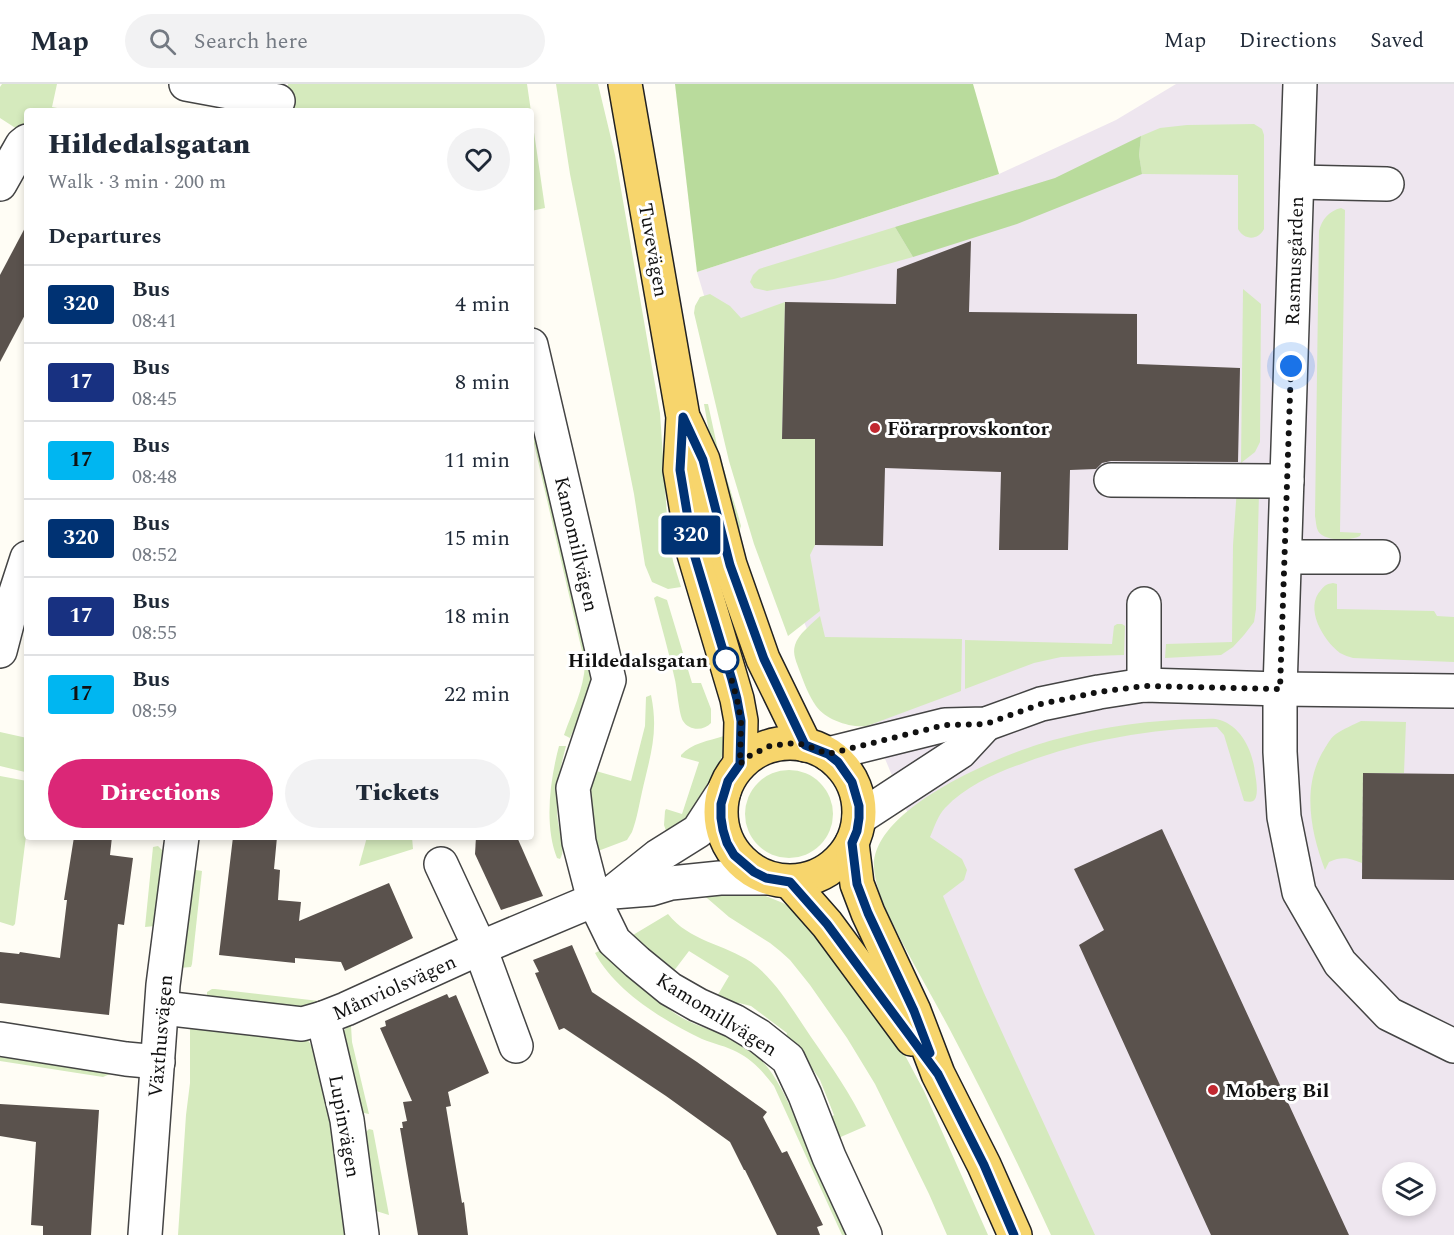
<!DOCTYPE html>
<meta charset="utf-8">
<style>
body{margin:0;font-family:Spectral,serif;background:#f2f2f3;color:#1f2937;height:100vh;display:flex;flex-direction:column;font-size:22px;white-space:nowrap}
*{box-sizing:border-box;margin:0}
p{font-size:20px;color:#747a83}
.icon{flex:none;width:33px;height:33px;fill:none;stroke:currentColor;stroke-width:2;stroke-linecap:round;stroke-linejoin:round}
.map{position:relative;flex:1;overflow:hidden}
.sheet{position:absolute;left:24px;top:24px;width:510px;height:732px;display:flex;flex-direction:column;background:#fff;border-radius:6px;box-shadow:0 3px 9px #0003}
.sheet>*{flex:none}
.badge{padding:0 12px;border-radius:4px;font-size:21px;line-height:39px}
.buttons{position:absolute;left:1382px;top:1078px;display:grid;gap:12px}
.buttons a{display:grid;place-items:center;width:54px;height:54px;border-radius:50%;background:#fff;box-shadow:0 3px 9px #0003;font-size:30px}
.you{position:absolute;width:30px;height:30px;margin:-15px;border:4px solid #fff;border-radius:50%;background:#1a73e8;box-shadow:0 0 0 9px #1a73e833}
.map>.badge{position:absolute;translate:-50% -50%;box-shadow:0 0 0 3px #fff}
h2{padding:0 24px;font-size:22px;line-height:54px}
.round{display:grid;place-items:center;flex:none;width:63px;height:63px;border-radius:32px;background:#f2f2f3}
.overview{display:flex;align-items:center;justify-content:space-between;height:102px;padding:0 24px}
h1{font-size:28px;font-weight:800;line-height:45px}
.button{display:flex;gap:12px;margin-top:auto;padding:12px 24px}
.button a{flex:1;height:69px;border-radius:36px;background:#db2777;color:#fff;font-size:24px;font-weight:800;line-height:69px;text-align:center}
.button a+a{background:#f2f2f3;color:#1f2937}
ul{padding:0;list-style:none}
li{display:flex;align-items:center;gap:18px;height:78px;padding:0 24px;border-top:2px solid #e0e1e3}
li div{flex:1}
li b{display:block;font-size:22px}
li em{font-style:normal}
li .badge{min-width:66px;font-weight:700;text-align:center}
header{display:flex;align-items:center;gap:36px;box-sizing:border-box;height:84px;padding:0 30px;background:#fff;border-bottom:2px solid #e0e1e3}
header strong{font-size:28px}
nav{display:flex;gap:33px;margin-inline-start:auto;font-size:21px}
.search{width:420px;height:54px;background:#f2f2f3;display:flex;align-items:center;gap:15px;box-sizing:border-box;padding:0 21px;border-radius:33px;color:#747a83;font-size:22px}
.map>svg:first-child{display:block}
.industrial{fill:#eee6ef;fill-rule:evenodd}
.green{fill:#d5eabd}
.forest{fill:#b9db9c}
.building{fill:#5a524d}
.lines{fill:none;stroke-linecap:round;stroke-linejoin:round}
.minor-casing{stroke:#444;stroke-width:36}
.major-casing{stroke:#222;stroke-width:36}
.minor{stroke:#fff;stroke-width:33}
.major{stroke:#f7d56c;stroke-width:33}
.line-casing{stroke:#fff;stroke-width:14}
.line{stroke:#003273;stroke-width:9}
.walk{stroke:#111;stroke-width:6;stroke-dasharray:0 10.8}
.poi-dot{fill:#c22830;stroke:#fff;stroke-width:2}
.stop-dot{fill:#fff;stroke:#003273;stroke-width:3}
.labels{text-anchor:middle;stroke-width:6;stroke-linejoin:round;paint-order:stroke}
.street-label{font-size:20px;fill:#111;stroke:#fff}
.poi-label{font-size:20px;font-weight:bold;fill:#111;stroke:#fff;text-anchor:start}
.stop-label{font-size:20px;font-weight:bold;fill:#111;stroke:#fff;text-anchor:end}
</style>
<header>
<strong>Map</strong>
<div class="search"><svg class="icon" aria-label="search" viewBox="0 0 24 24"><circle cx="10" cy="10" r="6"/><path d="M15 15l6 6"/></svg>Search here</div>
<nav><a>Map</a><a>Directions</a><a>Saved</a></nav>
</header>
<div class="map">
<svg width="1454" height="1151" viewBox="0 0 1454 1151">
<rect width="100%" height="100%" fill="#fffdf5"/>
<path class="industrial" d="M1176,0H1454V1151H1076L911,737L868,634L838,622L794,513L697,188L999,90L1116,36ZM1392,1089H1425V1122H1392Z"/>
<g class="green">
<path d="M2,0H57L52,23L73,27H27V40L17,45L0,34V3Z"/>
<path d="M288,0H527L545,124L531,127V27H284Z"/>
<path d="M556,0H598L615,71L660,329L668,447L673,477L681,503L668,505L652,498L645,481L634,410L570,90Z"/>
<path d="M1254,40L1262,45L1264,51V145C1258,157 1244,156 1238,145V91L1142,90L1139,71L1141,52L1160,44L1187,41Z"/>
<path d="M1341,124L1345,126L1340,448L1361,449L1360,452C1350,457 1325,458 1318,447C1316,443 1316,437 1315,432L1319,147C1322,135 1329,127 1341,124Z"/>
<path d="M895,143L913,173L834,195L767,207L754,204L750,198L753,191L759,185Z"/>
<path d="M1243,205L1261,220L1260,358L1255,368L1241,379Z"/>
<path d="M710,210L730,222L741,234L785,218L782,354L815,355V461L810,471L820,527L788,552L754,460L729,377L694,229L695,222L700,213Z"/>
<path d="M531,315L592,588C591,611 579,633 570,654L564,651C572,628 584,605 585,580L531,347Z"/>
<path d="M704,320H708L718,366L738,431L741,442L739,448C718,408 712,364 704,320Z"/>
<path d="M1237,404L1259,409L1256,525L1254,538L1244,551L1233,563L1221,571L1165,574L1166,560L1232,558L1233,461Z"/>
<path d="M1333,499L1337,500V525L1434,527L1437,532L1454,533V578L1353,574C1349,573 1344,571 1340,569C1323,556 1304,524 1321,506C1325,501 1327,500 1333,499Z"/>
<path d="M657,512L667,516L692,599H701L711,625V639C704,647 689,647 683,637C679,630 677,605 675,596C669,568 661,541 654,514Z"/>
<path d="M820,532L825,553L962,555L961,607L867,642C850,644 826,636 816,622C809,612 804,599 800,588C797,579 792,570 795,561C798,550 812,540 820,532Z"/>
<path d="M1117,540H1122L1125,542L1124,571L1061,573L1034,579L965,605V556L1112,560L1114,542Z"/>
<path d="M651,611C659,649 650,672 642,708C639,721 637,735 632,748L627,756L598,767L582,733L589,685L631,697L645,642L646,613Z"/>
<path d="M1201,635C1207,635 1214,634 1220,636C1242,643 1253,668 1255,689C1256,695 1258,706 1256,713C1254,719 1249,718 1244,717L1224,651L1217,643C1151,645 1085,656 1024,679C995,689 966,702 945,724C938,731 934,744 930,753L962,775L967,786L964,796L943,812L984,909L1095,1151H1051C1019,1081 985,1012 949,944C934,916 918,888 903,860C892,837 876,810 874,784C870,723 1009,667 1057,655C1105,642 1152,636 1201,635Z"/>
<path d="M1361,637L1406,638L1404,689H1363L1362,779C1348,774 1343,772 1329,778L1325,786C1311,749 1302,705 1322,669C1326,663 1330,654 1336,650C1343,645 1353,641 1361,637Z"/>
<path d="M0,648L27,654V679L25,688L0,682Z"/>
<path d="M724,652L726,653L725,667L708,699L701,724L667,750L664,741L665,727L666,725L682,730L699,678L681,673V671C692,659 708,657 724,652Z"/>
<path d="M559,662H566C561,680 557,700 557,719C557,727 557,735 559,743C560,753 566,765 560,775L557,774C544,741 550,696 559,662Z"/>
<circle cx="789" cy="730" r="44"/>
<path d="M0,692L27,697V744L15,840L13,842L0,838Z"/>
<path d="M367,753H412L413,765L359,782Z"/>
<path d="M158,762L163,767L155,842L145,843L153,763Z"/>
<path d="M191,785L202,787L192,880L191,883L179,884Z"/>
<path d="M700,808L758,809L783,819L805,833L900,962L924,1007L988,1151H947L929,1110L875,1000L847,954L810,901L790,876L780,867L770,859L729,833Z"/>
<path d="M668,830C689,857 724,860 751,878C777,897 793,927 811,953C831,982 851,1010 866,1042L836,1055L826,1038L834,1031L820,996L814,987L802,979L784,962L787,949L751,922L739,919L732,920L716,914L729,892L689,867L670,892L628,854Z"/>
<path d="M603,865C620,885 638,902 659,918C668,924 676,931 686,936C709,947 736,952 755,970C775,987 785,1012 796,1035C815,1073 833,1112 851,1151H842L774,1002C764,989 753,976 737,968C726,962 714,960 702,955C664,937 615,907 595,869Z"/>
<path d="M212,905H215L319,917V919L303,926L207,914V908Z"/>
<path d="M202,941L307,955L320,974L354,1151H178L186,1031L190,999V945Z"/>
<path d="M348,941L351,942L352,958L369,1030L359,1028L343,963L344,947Z"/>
<path d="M0,968L112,989L103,993L0,977Z"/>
<path d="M369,1045L373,1046L389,1131L376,1127L363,1051Z"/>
</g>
<g class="forest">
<path d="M675,0H973L999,90L697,188Z"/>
<path d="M1141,52L1139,71L1142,90L1017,140L913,173L895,143L1055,94Z"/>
</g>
<g class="building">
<path d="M27,140V227L0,278V191Z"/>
<path d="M971,157L969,228L1137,230V280L1240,284L1238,378L1111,377L1102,379L1096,385L1070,386L1068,466H999L1001,388L885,384L883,462L815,461V355H782L785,218L896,220L897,185Z"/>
<path d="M1363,689L1454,690V796L1362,795Z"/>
<path d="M1162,745L1349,1151H1211L1079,861L1104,846L1074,785Z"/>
<path d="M74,753H112L110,771L133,774L124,841L118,840L109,931L0,919V868L19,870L20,868L60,874L67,816H64Z"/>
<path d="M233,753H277L274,785L280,786L278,816L301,818L299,837L389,799L413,854L345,887L341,878L295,874V879L219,871Z"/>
<path d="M476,753H517L543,812L501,826L475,770Z"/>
<path d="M572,861L592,908L697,978L767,1028L763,1033L782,1069L787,1067L823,1141L817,1143L820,1151H777L745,1086H744L730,1058L666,1012L564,944L559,946L535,889L539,888L533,876Z"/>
<path d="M447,910L449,914L456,911L489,989L448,1008L451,1022L446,1023L462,1119L464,1118L468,1151H418L400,1044H403L402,1038L407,1037L403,1018L412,1017L380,944L386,942L385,937Z"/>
<path d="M0,1020L99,1026L91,1151H43V1142L31,1141L36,1058L0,1052Z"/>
</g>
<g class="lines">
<g class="minor-casing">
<g id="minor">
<path d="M186,0L278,17"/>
<path d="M1300,0L1280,605V668L1284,733L1299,808L1340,879L1389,930L1454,962"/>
<path d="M1297,98L1387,100"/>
<path d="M0,100L22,61L27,57"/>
<path d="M531,261L609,596L573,704L579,758L594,816L614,857L637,878L670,905L698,921L734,937L759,952L788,975L805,1011L829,1073L865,1151"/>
<path d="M1111,396L1287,397"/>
<path d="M1285,473H1383"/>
<path d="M1144,520V601"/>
<path d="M0,567L13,517L27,474"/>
<path d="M828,670L945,641L986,640L1041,620L1099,608L1144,601L1280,605L1454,607"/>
<path d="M859,734L960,668L986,640"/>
<path d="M441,780L480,864L516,962"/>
<path d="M613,808L658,772L698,747L724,707"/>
<path d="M163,924L302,940L323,934L346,925L480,864L613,808L651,805L671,799L720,794H766"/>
<path d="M323,934L347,1036L362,1151"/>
<path d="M0,955L126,975L158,978"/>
<path d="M145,1151L163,901L182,753"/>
</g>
</g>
<g class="major-casing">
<g id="major">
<path d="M625,0L683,333L680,386L694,470L737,615L741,637L740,680"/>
<path d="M685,337L703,376L730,481L763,575L805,661"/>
<circle cx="790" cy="728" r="69"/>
<path d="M852,759L857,800L868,829L914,927L938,990L984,1081L1015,1151"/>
<path d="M790,798L827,840L912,955"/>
</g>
</g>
<use href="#minor" class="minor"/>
<use href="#major" class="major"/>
</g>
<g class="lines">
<g class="line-casing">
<path id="line" d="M930,969L914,927L868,829L857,800L852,759L857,747L859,734V722L852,698L838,678L828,670L805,661L764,575L730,481L703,376L683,333L680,386L694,470L732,596L737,615L741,637L740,680L728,697L721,720V734L723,746L727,759L734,771L754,788L766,794L790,798L827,840L938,990L984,1081L1014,1151"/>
</g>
<use href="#line" class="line"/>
<path class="walk" d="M726,576L737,615L741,637L740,680L749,672L770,662L794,659L805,661L828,670L945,641L986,640L1041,620L1099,608L1144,602L1280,605L1291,282"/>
</g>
<g class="poi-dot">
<circle cx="875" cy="344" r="6"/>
<circle cx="1213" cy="1006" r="6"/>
</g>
<circle class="stop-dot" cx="726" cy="576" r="12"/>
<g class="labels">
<g class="street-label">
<text transform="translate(654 166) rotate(80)" y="7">Tuvevägen</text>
<text transform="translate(1294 177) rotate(-88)" y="7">Rasmusgården</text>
<text transform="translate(577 460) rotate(77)" y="7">Kamomillvägen</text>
<text transform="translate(394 903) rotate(-24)" y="7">Månviolsvägen</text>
<text transform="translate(717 930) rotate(32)" y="7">Kamomillvägen</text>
<text transform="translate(160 952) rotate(-85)" y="7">Växthusvägen</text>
<text transform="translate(345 1042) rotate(80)" y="7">Lupinvägen</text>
</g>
<g class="poi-label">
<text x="887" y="351">Förarprovskontor</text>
<text x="1225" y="1013">Moberg Bil</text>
</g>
<g class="stop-label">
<text x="708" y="583">Hildedalsgatan</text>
</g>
</g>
</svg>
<div class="buttons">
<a><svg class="icon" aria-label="layers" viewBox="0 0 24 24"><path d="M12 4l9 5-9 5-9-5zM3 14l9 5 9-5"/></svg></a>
</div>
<div class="you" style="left:1291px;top:282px"></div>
<b class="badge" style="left:691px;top:451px;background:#003273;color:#fff">320</b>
<section class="sheet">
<div class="overview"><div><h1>Hildedalsgatan</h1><p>Walk · 3 min · 200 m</p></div><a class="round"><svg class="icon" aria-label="heart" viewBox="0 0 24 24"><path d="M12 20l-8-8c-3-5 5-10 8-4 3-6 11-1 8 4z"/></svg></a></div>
<h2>Departures</h2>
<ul>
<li><span class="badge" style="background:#003273;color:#fff">320</span><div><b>Bus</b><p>08:41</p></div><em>4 min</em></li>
<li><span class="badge" style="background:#183181;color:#fff">17</span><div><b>Bus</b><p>08:45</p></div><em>8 min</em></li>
<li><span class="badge" style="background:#00b6f1;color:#111">17</span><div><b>Bus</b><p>08:48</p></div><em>11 min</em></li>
<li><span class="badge" style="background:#003273;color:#fff">320</span><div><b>Bus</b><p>08:52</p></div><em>15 min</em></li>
<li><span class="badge" style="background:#183181;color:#fff">17</span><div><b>Bus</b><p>08:55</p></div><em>18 min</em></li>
<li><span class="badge" style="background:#00b6f1;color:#111">17</span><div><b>Bus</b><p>08:59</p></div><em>22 min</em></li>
</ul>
<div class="button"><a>Directions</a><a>Tickets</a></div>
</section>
</div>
